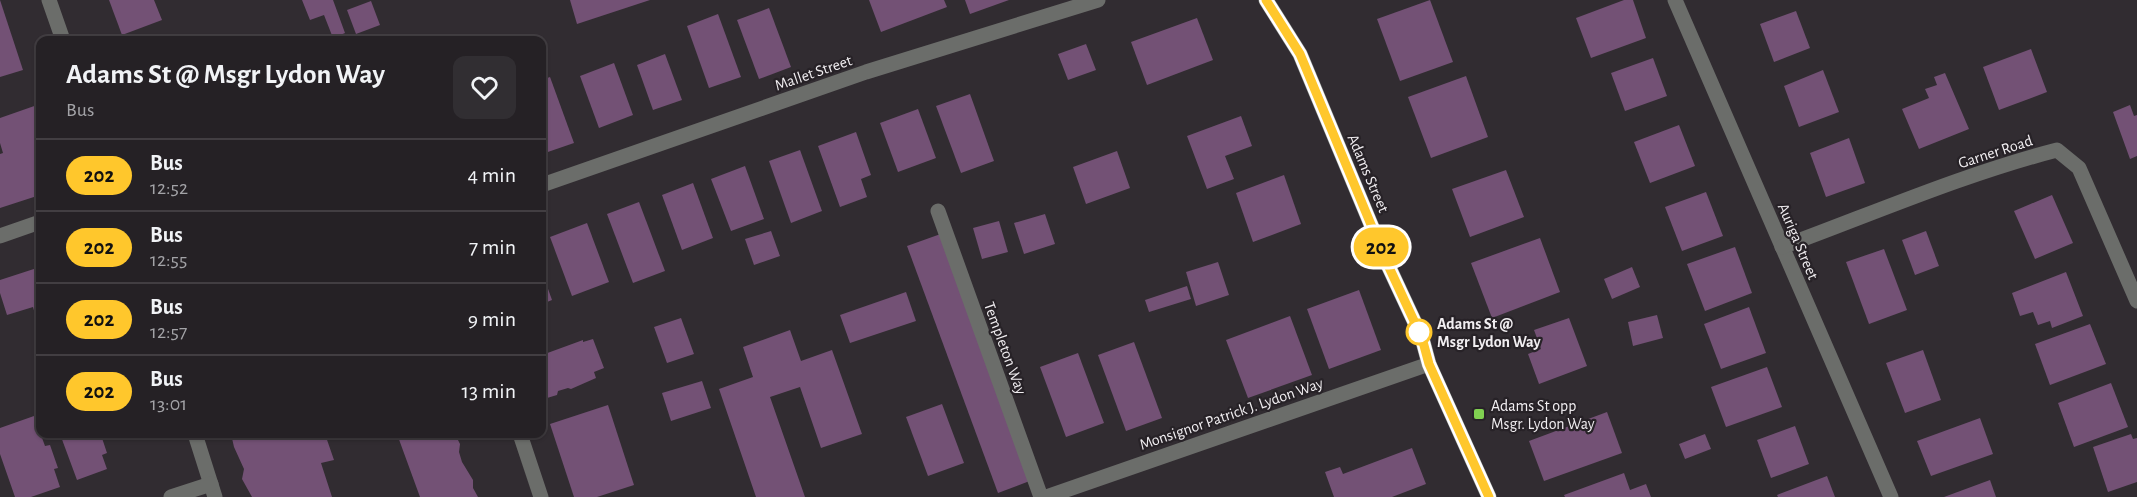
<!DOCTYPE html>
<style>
body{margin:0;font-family:"Alegreya Sans",sans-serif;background:#312e32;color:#f1f3f6;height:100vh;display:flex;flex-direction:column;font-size:22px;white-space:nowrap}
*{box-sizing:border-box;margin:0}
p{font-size:20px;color:#a3a3a7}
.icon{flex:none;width:33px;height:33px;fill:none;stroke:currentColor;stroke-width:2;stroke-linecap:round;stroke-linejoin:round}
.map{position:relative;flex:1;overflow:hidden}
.sheet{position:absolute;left:36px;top:36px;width:510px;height:402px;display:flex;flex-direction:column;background:#252125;border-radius:12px;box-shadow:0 2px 4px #0004,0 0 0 2px #423e42}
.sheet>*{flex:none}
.badge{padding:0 12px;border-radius:20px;font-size:21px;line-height:39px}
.map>.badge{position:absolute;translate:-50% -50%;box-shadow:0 0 0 3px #fff}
.round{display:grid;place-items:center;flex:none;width:63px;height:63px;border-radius:12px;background:#312e32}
.overview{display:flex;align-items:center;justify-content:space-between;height:102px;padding:0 30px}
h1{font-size:28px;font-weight:700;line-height:45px}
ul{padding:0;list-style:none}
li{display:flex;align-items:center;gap:18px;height:72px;padding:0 30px;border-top:2px solid #423e42}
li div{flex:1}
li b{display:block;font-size:22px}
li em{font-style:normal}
li .badge{min-width:66px;font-weight:700;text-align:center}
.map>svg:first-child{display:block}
.building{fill:#735175}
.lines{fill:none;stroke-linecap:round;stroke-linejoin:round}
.service{stroke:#6b6d6a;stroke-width:15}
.minor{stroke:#6b6d6a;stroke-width:15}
.secondary{stroke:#8c908b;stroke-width:15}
.line-casing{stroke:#fff;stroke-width:14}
.line{stroke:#ffc72c;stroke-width:9}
.stop-dot{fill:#fff;stroke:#ffc72c;stroke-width:3}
.poi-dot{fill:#80d051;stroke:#272227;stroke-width:2}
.labels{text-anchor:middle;stroke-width:4.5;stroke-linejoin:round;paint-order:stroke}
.street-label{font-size:16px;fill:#f1eef1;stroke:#272227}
.stop-label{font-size:16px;font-weight:bold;fill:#f1eef1;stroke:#272227;text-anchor:start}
.poi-label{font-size:16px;fill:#f1eef1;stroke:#272227;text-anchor:start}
</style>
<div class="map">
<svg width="2137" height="497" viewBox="0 0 2137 497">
<rect width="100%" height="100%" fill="#312c31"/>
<g class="building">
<path d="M0,0L23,70L0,77Z"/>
<path d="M109,0H154L162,20L122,35Z"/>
<path d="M302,0H333L345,33L333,38L324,15L310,20Z"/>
<path d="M570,0H650L577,24Z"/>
<path d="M869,0H944L947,7L881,32Z"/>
<path d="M965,0H1009L970,14Z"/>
<path d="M1430,0L1453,62L1400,81L1377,19Z"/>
<path d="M1624,0H1633L1646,38L1591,58L1576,18Z"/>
<path d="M371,1L380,25L356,34L347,10Z"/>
<path d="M769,8L791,67L759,79L737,20Z"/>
<path d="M1796,11L1810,48L1774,62L1760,24Z"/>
<path d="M718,14L741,77L709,88L687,26Z"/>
<path d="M1197,18L1213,60L1147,85L1131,42Z"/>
<path d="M1086,44L1096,70L1068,80L1058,54Z"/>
<path d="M2031,49L2047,92L1999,110L1983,67Z"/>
<path d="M665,54L682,100L653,110L637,65Z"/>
<path d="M1653,58L1667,96L1625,111L1611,73Z"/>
<path d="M614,63L633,115L599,128L580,76Z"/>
<path d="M1823,70L1839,112L1799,127L1784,86Z"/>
<path d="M1945,73L1969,129L1919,149L1902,109L1929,98L1925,89L1937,85L1934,77Z"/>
<path d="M1466,76L1488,137L1431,158L1408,97Z"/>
<path d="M550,77L574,143L542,154V80Z"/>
<path d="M970,94L994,161L961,173L936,106Z"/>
<path d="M40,104V195L0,208V154L3,153L0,143V118Z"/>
<path d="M2130,105L2134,116L2137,115V156L2130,159L2113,112Z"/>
<path d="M918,109L936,158L898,172L880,123Z"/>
<path d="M1241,116L1252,146L1225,156L1234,179L1207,189L1187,136Z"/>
<path d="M1679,125L1695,166L1650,183L1634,142Z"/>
<path d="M856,132L871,175L861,179L867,197L840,207L818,146Z"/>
<path d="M1849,138L1865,183L1826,197L1810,153Z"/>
<path d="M800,150L822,211L791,223L769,161Z"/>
<path d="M1117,151L1130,188L1086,204L1073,167Z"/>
<path d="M745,166L764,219L731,231L711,179Z"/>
<path d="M1506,170L1524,217L1470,237L1452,189Z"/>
<path d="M1284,175L1301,224L1253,242L1236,193Z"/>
<path d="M693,183L713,238L682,250L662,195Z"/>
<path d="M1706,192L1723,236L1682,251L1665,207Z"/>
<path d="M2052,195L2073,243L2035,259L2014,211Z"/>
<path d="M639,202L665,271L633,283L607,214Z"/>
<path d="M1045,214L1055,244L1024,254L1014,223Z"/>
<path d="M999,221L1008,252L982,259L973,228Z"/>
<path d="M587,223L609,282L572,296L550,237Z"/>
<path d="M771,231L780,256L754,265L745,239Z"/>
<path d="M949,231L1040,477L998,493L907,246Z"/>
<path d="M1926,231L1939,266L1915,275L1902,240Z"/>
<path d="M1540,238L1560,292L1492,318L1471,263Z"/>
<path d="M1735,247L1752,293L1705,311L1687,264Z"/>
<path d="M1884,249L1907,310L1869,324L1846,262Z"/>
<path d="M1218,262L1229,295L1196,306L1186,272Z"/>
<path d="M40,267V320L37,321L33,307L7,315L0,293V280Z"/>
<path d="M1632,267L1640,287L1612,299L1604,279Z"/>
<path d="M542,272L552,300L542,304Z"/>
<path d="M2066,272L2083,316L2052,328L2050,321L2038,325L2033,312L2020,316L2012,293Z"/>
<path d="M1187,286L1191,299L1149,312L1145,300Z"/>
<path d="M1359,290L1381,350L1329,369L1307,309Z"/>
<path d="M906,292L916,321L850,343L840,315Z"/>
<path d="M1749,307L1766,353L1721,369L1704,324Z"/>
<path d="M1657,315L1663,338L1633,346L1628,322Z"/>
<path d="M1290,316L1312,375L1248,398L1226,340Z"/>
<path d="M681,318L694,354L667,363L654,327Z"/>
<path d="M1569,318L1587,366L1539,384L1528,354L1541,349L1534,330Z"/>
<path d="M2090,324L2106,364L2050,385L2035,344Z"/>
<path d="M790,330L801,361L832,350L862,434L821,448L800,387L770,397L805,497H756L719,389L753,377L743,347Z"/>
<path d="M593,339L604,368L594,372L596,378L571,389L568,388L558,391L557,395L547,398L542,396V385L544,382L542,378V355L583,340V342Z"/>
<path d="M1134,342L1162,418L1126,431L1098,355Z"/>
<path d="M1923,350L1941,400L1905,413L1886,363Z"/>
<path d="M1078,353L1104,423L1066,437L1040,367Z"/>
<path d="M1767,367L1782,407L1726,427L1711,387Z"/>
<path d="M702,381L711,408L671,421L662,393Z"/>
<path d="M2111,383L2128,427L2074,447L2058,403Z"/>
<path d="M942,404L964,463L928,476L906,417Z"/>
<path d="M608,405L634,485L597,497H574L550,424Z"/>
<path d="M1607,412L1622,453L1544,481L1529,441Z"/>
<path d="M34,416L45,446L50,445L58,468L54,469L60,487L31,497H15L0,454V428Z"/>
<path d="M1980,418L1993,454L1931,476L1917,441Z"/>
<path d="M1795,426L1809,464L1771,478L1757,440Z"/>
<path d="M60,434H95L97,440L102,438L107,453L102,455L107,469L77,480Z"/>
<path d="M231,434H312L313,436L325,434L334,460L321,463L332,497H252L242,479L244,469L234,447Z"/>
<path d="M397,434H455L460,444L459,452L462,462L473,480V488L478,497H420Z"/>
<path d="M1705,434L1711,449L1685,459L1679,444Z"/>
<path d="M2131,434L2133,439L2137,438V482L2108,492L2093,447Z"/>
<path d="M1412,448L1426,484L1392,497H1334L1325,472L1340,467L1343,474Z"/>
<path d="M1624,473L1630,490L1646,484L1651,497H1565L1564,495Z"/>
<path d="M1827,476L1835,497H1778L1777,495Z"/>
<path d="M1990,480L1996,497H1944Z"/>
</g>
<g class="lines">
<path class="service" d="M938,211L1041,497"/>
<g class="minor">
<path d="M49,0L63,40"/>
<path d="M1675,0L1891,497"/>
<path d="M542,185L866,72L1098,0"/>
<path d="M0,236L40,222"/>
<path d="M1782,247C1872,214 1964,174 2057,150L2079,168L2137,301"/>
<path d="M195,434L215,497"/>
<path d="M520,434L541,497"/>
<path d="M171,497L211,484"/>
<path d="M1046,497L1429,364"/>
</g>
<path class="secondary" d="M1266,0L1300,54L1387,263L1422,338L1429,364L1489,497"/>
</g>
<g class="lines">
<g class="line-casing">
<path id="line" d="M1266,0L1300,54L1387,263L1422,338L1429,364L1489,497"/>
</g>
<use href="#line" class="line"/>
</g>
<circle class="stop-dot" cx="1419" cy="332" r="12"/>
<rect class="poi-dot" x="1473" y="408" width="12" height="12" rx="3"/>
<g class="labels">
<g class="street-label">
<text transform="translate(813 72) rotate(-19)" y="6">Mallet Street</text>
<text transform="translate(1995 151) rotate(-18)" y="6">Garner Road</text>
<text transform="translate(1369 173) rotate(67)" y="6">Adams Street</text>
<text transform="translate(1799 241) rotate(67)" y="6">Auriga Street</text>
<text transform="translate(1006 348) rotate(70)" y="6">Templeton Way</text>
<text transform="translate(1231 413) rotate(-19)" y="6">Monsignor Patrick J. Lydon Way</text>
</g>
<g class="stop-label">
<text x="1437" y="329">Adams St @<tspan x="1437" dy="18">Msgr Lydon Way</tspan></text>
</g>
<g class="poi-label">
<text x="1491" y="411">Adams St opp<tspan x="1491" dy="18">Msgr. Lydon Way</tspan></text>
</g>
</g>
</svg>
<b class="badge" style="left:1381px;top:247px;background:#ffc72c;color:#111">202</b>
<section class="sheet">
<div class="overview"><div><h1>Adams St @ Msgr Lydon Way</h1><p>Bus</p></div><a class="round"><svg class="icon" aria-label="heart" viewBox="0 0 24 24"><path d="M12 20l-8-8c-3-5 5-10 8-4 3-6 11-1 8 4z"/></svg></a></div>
<ul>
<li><span class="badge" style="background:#ffc72c;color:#111">202</span><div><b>Bus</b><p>12:52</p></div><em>4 min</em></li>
<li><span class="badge" style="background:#ffc72c;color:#111">202</span><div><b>Bus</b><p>12:55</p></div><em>7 min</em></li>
<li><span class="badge" style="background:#ffc72c;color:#111">202</span><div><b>Bus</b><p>12:57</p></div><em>9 min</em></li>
<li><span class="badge" style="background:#ffc72c;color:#111">202</span><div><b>Bus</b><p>13:01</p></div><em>13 min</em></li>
</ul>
</section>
</div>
